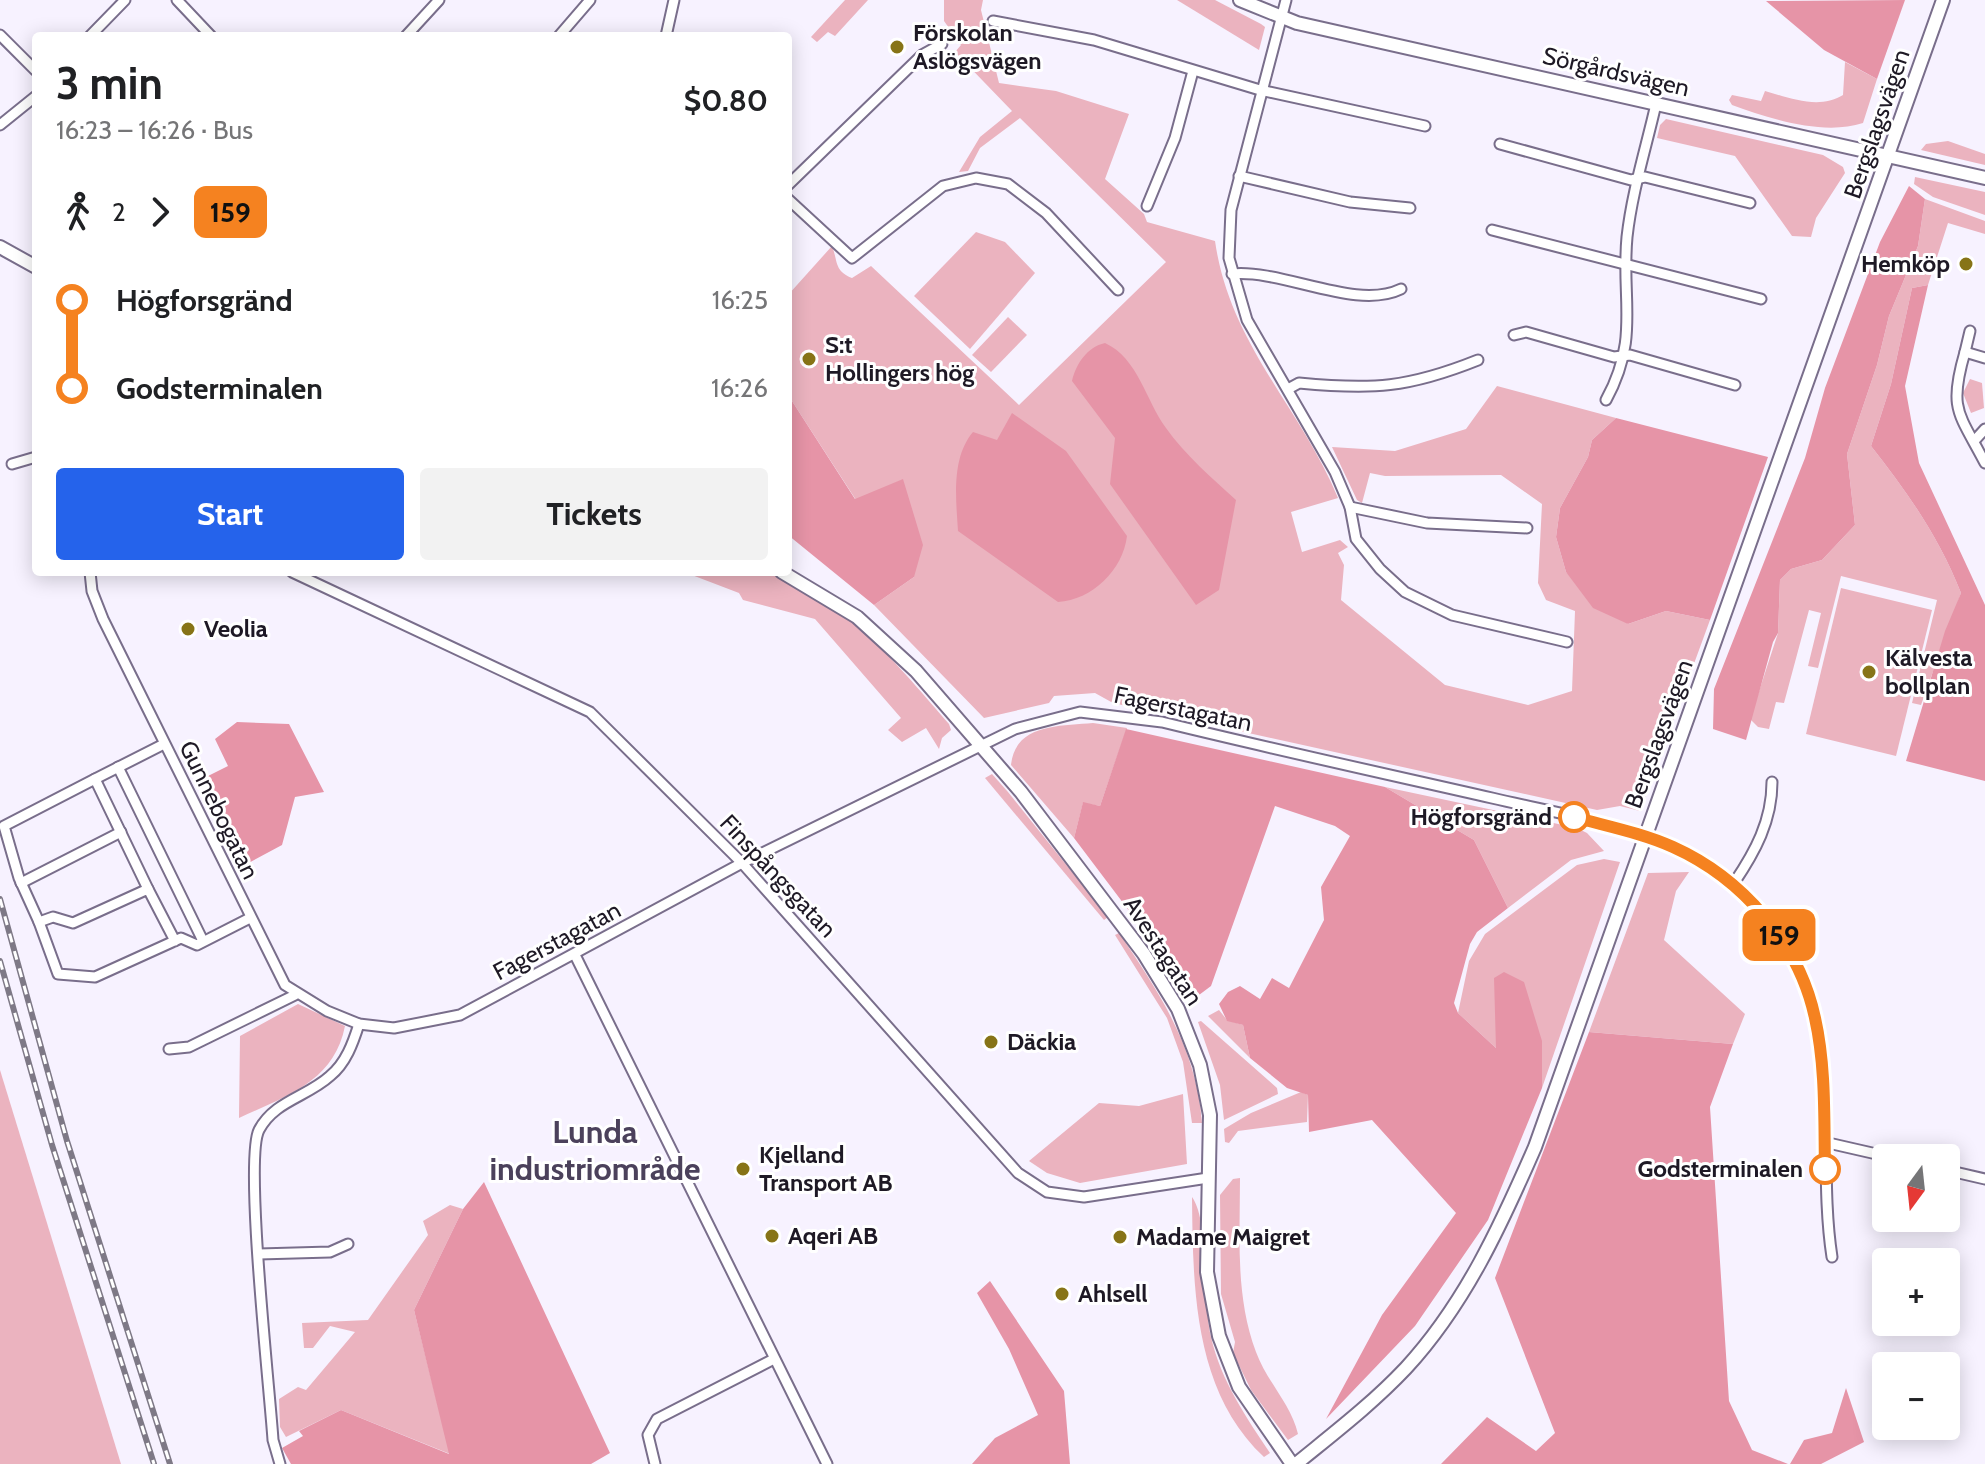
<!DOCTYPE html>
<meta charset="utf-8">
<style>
body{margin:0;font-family:Cabin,sans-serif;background:#f2f2f2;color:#202124;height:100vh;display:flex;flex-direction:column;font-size:30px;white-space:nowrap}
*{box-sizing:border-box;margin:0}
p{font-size:26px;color:#757577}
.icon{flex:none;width:44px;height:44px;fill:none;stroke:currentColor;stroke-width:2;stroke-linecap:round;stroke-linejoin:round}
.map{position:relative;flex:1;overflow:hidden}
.panel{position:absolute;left:32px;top:32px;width:760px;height:544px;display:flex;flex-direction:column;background:#fff;border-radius:8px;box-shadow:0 4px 20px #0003}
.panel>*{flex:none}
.badge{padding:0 16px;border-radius:12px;font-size:28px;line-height:52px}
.needle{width:52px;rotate:195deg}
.fabs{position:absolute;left:1872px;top:1144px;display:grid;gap:16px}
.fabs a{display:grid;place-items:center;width:88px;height:88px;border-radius:8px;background:#fff;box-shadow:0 4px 20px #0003;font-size:40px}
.map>.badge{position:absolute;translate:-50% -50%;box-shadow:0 0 0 4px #fff}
.legs{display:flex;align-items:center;gap:12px;height:88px;padding:0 24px;font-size:26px}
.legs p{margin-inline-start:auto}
.overview{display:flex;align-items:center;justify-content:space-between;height:136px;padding:0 24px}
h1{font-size:44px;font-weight:800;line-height:60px}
.button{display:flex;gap:16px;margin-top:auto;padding:16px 24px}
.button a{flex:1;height:92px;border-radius:8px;background:#2563eb;color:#fff;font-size:32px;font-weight:800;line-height:92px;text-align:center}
.button a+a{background:#f2f2f2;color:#202124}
ul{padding:0 24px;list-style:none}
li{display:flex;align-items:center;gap:28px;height:88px;font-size:30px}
li i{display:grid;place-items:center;width:12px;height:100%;margin:0 10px;background:currentColor}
li i::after{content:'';width:20px;height:20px;margin:-10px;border:6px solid;border-radius:50%;background:#fff}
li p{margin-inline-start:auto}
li:first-child i{background:linear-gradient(#0000 50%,currentColor 0)}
li:last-child i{background:linear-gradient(currentColor 50%,#0000 0)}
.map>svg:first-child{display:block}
.green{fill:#ebb3bf}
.forest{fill:#e694a7}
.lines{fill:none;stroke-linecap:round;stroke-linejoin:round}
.street-casing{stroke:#796e8b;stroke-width:13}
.secondary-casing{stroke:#796e8b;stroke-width:16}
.street{stroke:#fff;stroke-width:9}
.secondary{stroke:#fff;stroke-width:12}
.rail-casing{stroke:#7e7986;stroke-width:6}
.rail{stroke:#fff;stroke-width:3;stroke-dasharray:9;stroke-linecap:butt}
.line-1-casing{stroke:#fff;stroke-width:18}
.line-1{stroke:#f58220;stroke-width:12}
.poi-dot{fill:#877417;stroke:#fff;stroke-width:3}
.stop-1-dot{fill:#fff;stroke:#f58220;stroke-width:4}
.labels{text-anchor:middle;stroke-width:6;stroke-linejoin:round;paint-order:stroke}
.poi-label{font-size:24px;font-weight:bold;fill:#1e1925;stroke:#fff;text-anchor:start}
.street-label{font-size:24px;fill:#1e1925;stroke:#fff}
.stop-label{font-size:24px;font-weight:bold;fill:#1e1925;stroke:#fff;text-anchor:end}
.district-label{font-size:32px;font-weight:bold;fill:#4b415b;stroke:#fff}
</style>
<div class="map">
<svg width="1985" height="1464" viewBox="0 0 1985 1464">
<rect width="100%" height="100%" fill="#f7f2ff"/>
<g class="green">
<path d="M845,0H868L835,36L828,32L817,42L811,37Z"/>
<path d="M944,0H983L981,10L999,83L1056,91L1129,114L1105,179L1144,214L1147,222L1215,241C1230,345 1300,406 1338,498L1291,512L1302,552L1340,540L1348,547L1338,553L1344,565L1341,600L1445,685L1528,705L1572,691L1575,611L1546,600L1538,583L1542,504L1501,475L1385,476L1370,473L1362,503L1357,500L1332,447L1395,451L1466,429L1497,386L1616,418L1592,440L1588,457L1560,508L1556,537L1566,572L1628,624L1666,611L1710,620L1640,811L1620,806L1597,810L1113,703L1095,693L1054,696L1049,703L984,718L874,605L914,577L902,480L856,500L792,401L788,402V295L832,246C838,261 834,271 852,278L871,266L1019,405L1166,262L1020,118L980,148L968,171L959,172L980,137L1012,111L955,52L961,45L944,21Z"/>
<path d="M1177,0H1215L1261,24L1265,27L1259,50Z"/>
<path d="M1845,62L1877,79L1863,123C1824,136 1770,119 1732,105L1729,100L1732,95L1761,101L1765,91C1790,98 1819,110 1843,95Z"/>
<path d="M1666,119L1823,155L1843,167L1845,173L1816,218L1811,237L1792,236L1735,156L1657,138L1660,125Z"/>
<path d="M1948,141L1985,154V165L1921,150L1926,144Z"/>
<path d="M1915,177L1985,192V215L1933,197L1914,184Z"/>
<path d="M1925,199L1985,221V234L1948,223L1928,285L1912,288L1891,384L1871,446C1908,493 1939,537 1961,593L1921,705L1912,703L1937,600L1841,576L1818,668L1808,666L1821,613L1809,610L1784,703L1776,702L1769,729L1758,727L1750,719L1778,633L1780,580L1791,569L1822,560L1855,525L1847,454L1877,365L1889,316L1918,246Z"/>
<path d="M976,232L1005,242L1035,273L970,349L914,296Z"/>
<path d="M1008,317L1027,335L991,372L972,355Z"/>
<path d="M1970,379L1982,383L1984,408L1971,413L1963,393Z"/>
<path d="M684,572C709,572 740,568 765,573C835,587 905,673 949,724L951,730L942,738L939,749L926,728L902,742L888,730L901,718L815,619L743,600L739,593Z"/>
<path d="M1841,588L1932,610L1896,756L1806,734Z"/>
<path d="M1093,723L1127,728L1100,806L1083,803L1074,838L1011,765C1015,724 1059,726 1093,723Z"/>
<path d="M992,774L1008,792L1108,917L1104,920L985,778Z"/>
<path d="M1385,787L1577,828L1587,833L1604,851L1571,860L1508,908L1474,840Z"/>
<path d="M1604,859L1620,862L1542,1088V1041L1496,1048L1458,1013L1469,961L1485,934L1577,865Z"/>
<path d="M1689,872L1676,891L1664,940L1745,1014L1733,1044L1589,1032L1648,873Z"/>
<path d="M1119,933C1159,992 1197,1049 1202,1123H1192L1183,1062L1167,1018L1115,935Z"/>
<path d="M298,1004L345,1026C334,1082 286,1096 239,1118L240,1036Z"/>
<path d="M1219,1010L1227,1020L1243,1025L1250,1058L1208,1016Z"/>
<path d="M1201,1021L1277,1088L1278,1094L1224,1120L1220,1085L1198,1022Z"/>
<path d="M0,1070L121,1464H0Z"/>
<path d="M1301,1092L1308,1095L1307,1122L1238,1131L1229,1143L1225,1142L1224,1129L1251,1113Z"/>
<path d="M1183,1094L1187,1164L1080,1183L1047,1173L1029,1161L1099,1103L1139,1106Z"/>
<path d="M1240,1178C1240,1237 1235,1296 1256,1352C1267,1382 1291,1404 1298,1434L1288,1440L1251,1390L1233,1353L1235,1342L1221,1294L1220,1195L1233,1179Z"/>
<path d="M1192,1197C1210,1222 1202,1301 1211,1337C1221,1381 1246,1417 1270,1453L1264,1457C1193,1391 1193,1286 1192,1197Z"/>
<path d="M450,1205L463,1209L414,1310L450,1454L341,1410L286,1437L280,1427L279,1399L298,1387L306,1390L355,1332L330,1326L313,1348H304L302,1323L368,1320L428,1235L423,1221Z"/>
</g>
<g class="forest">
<path d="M1905,0L1877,79L1824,50L1766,1Z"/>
<path d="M1909,186L1925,199L1918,246L1889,316L1877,365L1847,454L1855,525L1822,560L1791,569L1780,580L1778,633L1773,642L1746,740L1713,729L1714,689L1805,458L1825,388L1880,242Z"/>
<path d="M1928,285L1905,386L1919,463L1985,605V781L1906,761L1945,631L1961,593C1939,537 1908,493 1871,446L1891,384L1912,288Z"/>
<path d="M1105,343C1138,358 1146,401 1166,428C1185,455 1212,478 1236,500L1219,590L1196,605L1110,484L1115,438L1072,381C1076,364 1087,347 1105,343Z"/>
<path d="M792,401L855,499L903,479L923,545L914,577L874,605L788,535V402Z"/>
<path d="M1012,413L1066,451L1127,536C1123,570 1092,600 1058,602L958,531C956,499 951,458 973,432L997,440Z"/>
<path d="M1616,418L1768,457L1710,620L1666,611L1628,624L1593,608L1566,572L1556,537L1560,508L1588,457L1592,440Z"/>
<path d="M237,722L289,724L324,792L295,797L282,845L243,866L206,777L228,766L215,739Z"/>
<path d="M1126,729L1385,787L1474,840L1508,908L1477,932L1470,944L1454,1003L1458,1013L1496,1048L1494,978L1504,972L1524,982L1542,1041V1088L1488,1220L1415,1326L1326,1419L1382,1315L1456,1213L1372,1120L1309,1132L1308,1095L1287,1088L1250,1058L1243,1025L1227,1021L1219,1004L1228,992L1240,986L1260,999L1272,978L1289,988L1324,920L1321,887L1350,836L1335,826L1275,806L1211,986L1195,998L1074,838L1083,802L1100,806Z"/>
<path d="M1589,1032L1733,1044L1710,1107L1729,1401L1752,1450L1788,1464H1441L1487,1417L1536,1451L1555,1433L1495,1278Z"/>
<path d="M484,1182L610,1453L591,1464H291L282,1448L303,1436L299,1431L341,1410L449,1454L414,1310L463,1209Z"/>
<path d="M990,1281L1064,1391L1070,1464H972L995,1438L1038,1415L1009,1349L977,1293Z"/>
<path d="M1846,1388L1864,1442L1821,1464H1790L1804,1440L1832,1433Z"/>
</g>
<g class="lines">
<g class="street-casing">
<g id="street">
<path d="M177,0L211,36"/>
<path d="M1286,0L1231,210L1229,258L1247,320L1335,472L1350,507L1356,539L1380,569L1405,592L1452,615L1567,642"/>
<path d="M993,21L1094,40L1260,90L1425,126"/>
<path d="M0,35L36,71"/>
<path d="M90,36L125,0"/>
<path d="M406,36L439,0"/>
<path d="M559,36L590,0"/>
<path d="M666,36L674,0"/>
<path d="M0,125L36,96"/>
<path d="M1500,144L1631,180L1645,177L1750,203"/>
<path d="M1239,176L1350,202L1410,208"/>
<path d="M788,185L922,55L942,44"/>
<path d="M788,199L852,258L943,186L976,178L1008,184L1046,213L1118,290"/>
<path d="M1147,206L1175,138L1193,71"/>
<path d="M1492,230L1761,299"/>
<path d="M1232,274C1283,269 1356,311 1401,289"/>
<path d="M1514,335L1526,332L1614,357L1630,355L1735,385"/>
<path d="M1965,352L1970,331"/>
<path d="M1985,358L1965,352C1948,410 1959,413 1985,463"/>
<path d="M1288,389L1299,383C1373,390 1408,388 1478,360"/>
<path d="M1606,400C1640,338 1621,299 1627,237C1632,192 1646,148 1656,104"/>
<path d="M1974,441L1985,429"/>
<path d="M12,464L36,457"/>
<path d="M1350,507L1427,523L1527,528"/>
<path d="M90,572L92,591L103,619L285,985L327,1011L359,1024L394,1028L460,1015L742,863L1015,729L1080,712L1162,722C1272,749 1382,773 1492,798C1564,815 1647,826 1710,866C1750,892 1786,937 1804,982C1838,1067 1818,1167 1832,1257"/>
<path d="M292,572L590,712L742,863L1018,1173L1047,1192L1084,1197L1208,1178"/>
<path d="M118,767L203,941"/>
<path d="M95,779L164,744"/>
<path d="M21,883L121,832"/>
<path d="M1734,883C1755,852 1772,821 1772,782"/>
<path d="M39,922L19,878L4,826L95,779L148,889"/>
<path d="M175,941L148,889L73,923L53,917L39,922L58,974L95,977L181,938L197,945L250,918"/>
<path d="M575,955L827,1464"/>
<path d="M169,1049L189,1047L295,995"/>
<path d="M1824,1142L1894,1158"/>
<path d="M1946,1170L1985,1179"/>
<path d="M259,1254L330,1252L348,1244"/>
<path d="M280,1464L273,1440C270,1392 244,1159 259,1130C274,1101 307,1097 330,1076C346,1063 353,1043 359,1024"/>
<path d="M655,1464L648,1435L657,1419L774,1359"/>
</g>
</g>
<g class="secondary-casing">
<g id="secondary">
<path d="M1240,0L1297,23L1985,178"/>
<path d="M0,247L36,267"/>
<path d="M782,572L857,617L916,671L1021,792L1144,954L1178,1009L1200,1065L1210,1115L1207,1272L1219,1336L1239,1387L1292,1464"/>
<path d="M1296,1464C1334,1433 1372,1404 1406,1368C1465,1304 1501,1225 1535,1147L1943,0"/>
</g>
</g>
<use href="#street" class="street"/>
<use href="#secondary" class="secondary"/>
<g class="rail-casing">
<g id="rail">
<path d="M0,899L67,1141L170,1464"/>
<path d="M0,961L52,1145L154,1464"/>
</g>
</g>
<use href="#rail" class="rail"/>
</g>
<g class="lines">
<g class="line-1-casing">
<path id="line-1" d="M1574,817C1606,826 1642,833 1673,847C1742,878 1799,943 1815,1018C1826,1067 1824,1120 1825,1169"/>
</g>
<use href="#line-1" class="line-1"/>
</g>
<g class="poi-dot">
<circle cx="897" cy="47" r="8"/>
<circle cx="1966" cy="264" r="8"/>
<circle cx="809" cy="359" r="8"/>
<circle cx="188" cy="629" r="8"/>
<circle cx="1869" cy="672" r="8"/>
<circle cx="991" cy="1042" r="8"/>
<circle cx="743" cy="1169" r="8"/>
<circle cx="772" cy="1236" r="8"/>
<circle cx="1120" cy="1237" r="8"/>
<circle cx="1062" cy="1294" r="8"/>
</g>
<g class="stop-1-dot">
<circle cx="1574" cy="817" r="14"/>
<circle cx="1825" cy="1169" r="14"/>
</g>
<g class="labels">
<g class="poi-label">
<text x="913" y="41">Förskolan<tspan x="913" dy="28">Aslögsvägen</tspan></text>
<text x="1950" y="272" text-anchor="end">Hemköp</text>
<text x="825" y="353">S:t<tspan x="825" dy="28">Hollingers hög</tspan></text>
<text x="204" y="637">Veolia</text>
<text x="1885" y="666">Kälvesta<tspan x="1885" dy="28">bollplan</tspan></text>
<text x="1007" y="1050">Däckia</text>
<text x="759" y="1163">Kjelland<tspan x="759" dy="28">Transport AB</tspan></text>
<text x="788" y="1244">Aqeri AB</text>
<text x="1136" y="1245">Madame Maigret</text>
<text x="1078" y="1302">Ahlsell</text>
</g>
<g class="street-label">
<text transform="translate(1616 72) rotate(13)" y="8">Sörgårdsvägen</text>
<text transform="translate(1877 124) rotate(-71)" y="8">Bergslagsvägen</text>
<text transform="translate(1183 709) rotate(12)" y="8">Fagerstagatan</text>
<text transform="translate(1659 734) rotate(-70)" y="8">Bergslagsvägen</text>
<text transform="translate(219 810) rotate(64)" y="8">Gunnebogatan</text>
<text transform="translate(778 876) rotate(47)" y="8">Finspångsgatan</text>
<text transform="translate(557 941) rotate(-28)" y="8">Fagerstagatan</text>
<text transform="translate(1163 951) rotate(57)" y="8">Avestagatan</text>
</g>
<g class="stop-label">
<text x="1552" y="825">Högforsgränd</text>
<text x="1803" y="1177">Godsterminalen</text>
</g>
<g class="district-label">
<text x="595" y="1143">Lunda<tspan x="595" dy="37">industriområde</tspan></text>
</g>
</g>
</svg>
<div class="fabs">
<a><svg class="needle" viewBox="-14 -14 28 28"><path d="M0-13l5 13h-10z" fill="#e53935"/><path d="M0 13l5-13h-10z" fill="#757577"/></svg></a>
<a>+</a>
<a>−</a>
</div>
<b class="badge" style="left:1779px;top:935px;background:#f58220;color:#111">159</b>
<section class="panel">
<div class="overview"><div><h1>3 min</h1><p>16:23 – 16:26 · Bus</p></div><b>$0.80</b></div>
<div class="legs"><svg class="icon" aria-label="walk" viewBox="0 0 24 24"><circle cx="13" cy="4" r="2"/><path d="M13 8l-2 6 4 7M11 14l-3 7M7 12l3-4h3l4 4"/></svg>2<svg class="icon" aria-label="forward" viewBox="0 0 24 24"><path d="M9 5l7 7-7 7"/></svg><b class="badge" style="background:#f58220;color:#111">159</b></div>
<ul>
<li><i style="color:#f58220"></i><b>Högforsgränd</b><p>16:25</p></li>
<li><i style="color:#f58220"></i><b>Godsterminalen</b><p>16:26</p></li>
</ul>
<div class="button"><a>Start</a><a>Tickets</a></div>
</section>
</div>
